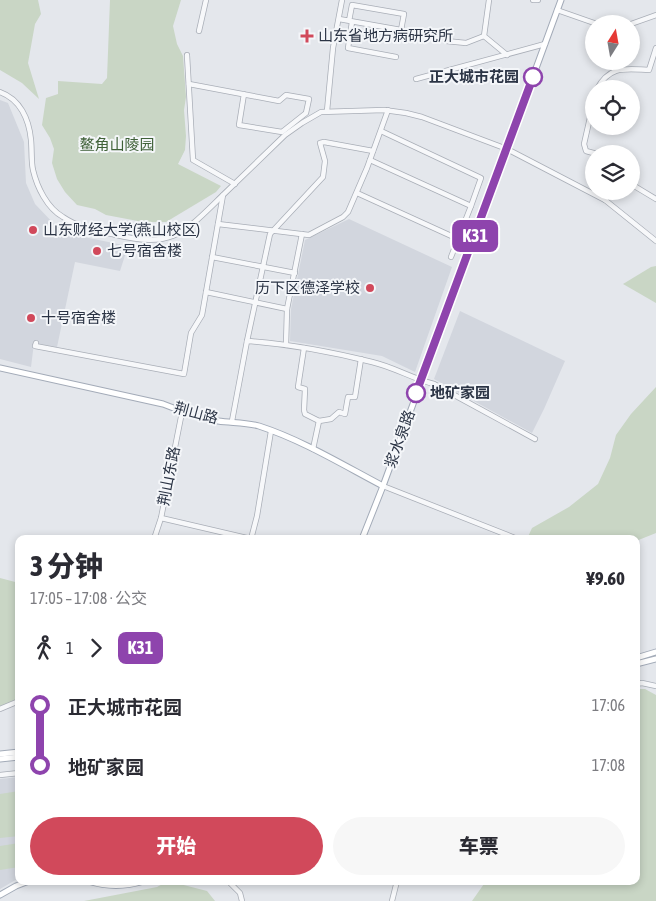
<!DOCTYPE html>
<html lang="zh">
<meta charset="utf-8">
<style>
body{margin:0;font-family:"Asap Condensed","Noto Sans SC",sans-serif;background:#f7f7f7;color:#2b2b33;height:100vh;display:flex;flex-direction:column;font-size:19px;white-space:nowrap}
*{box-sizing:border-box;margin:0}
p{font-size:16px;color:#7c7c81}
.icon{flex:none;width:28px;height:28px;fill:none;stroke:currentColor;stroke-width:2;stroke-linecap:round;stroke-linejoin:round}
.map{position:relative;flex:1;overflow:hidden}
.panel{position:absolute;left:15px;top:535px;width:625px;height:350px;display:flex;flex-direction:column;background:#fff;border-radius:10px;box-shadow:0 2px 8px #0003}
.panel>*{flex:none}
.badge{padding:0 10px;border-radius:8px;font-size:18px;line-height:32px}
.needle{width:32px;rotate:11deg}
.fabs{position:absolute;left:585px;top:15px;display:grid;gap:10px}
.fabs a{display:grid;place-items:center;width:55px;height:55px;border-radius:50%;background:#fff;box-shadow:0 2px 8px #0003;font-size:25px}
.map>.badge{position:absolute;translate:-50% -50%;box-shadow:0 0 0 2px #fff}
.legs{display:flex;align-items:center;gap:8px;height:55px;padding:0 15px;font-size:16px}
.legs p{margin-inline-start:auto}
.head{display:flex;align-items:center;justify-content:space-between;height:85px;padding:0 15px}
h1{font-size:28px;font-weight:800;line-height:38px}
.action{display:flex;gap:10px;margin-top:auto;padding:10px 15px}
.action a{flex:1;height:58px;border-radius:30px;background:#d1495b;color:#fff;font-size:20px;font-weight:800;line-height:58px;text-align:center}
.action a+a{background:#f7f7f7;color:#2b2b33}
ul{padding:0 15px;list-style:none}
li{display:flex;align-items:center;gap:18px;height:60px;font-size:19px}
li i{display:grid;place-items:center;width:8px;height:100%;margin:0 6px;background:currentColor}
li i::after{content:'';width:12px;height:12px;margin:-6px;border:4px solid;border-radius:50%;background:#fff}
li p{margin-inline-start:auto}
li:first-child i{background:linear-gradient(#0000 50%,currentColor 0)}
li:last-child i{background:linear-gradient(currentColor 50%,#0000 0)}
.map>svg:first-child{display:block}
.built{fill:#d2d6de}
.green{fill:#c9d6c5}
.lines{fill:none;stroke-linecap:round;stroke-linejoin:round}
.minor-casing{stroke:#a9aeb7;stroke-width:6}
.major-casing{stroke:#a3abb8;stroke-width:7}
.minor{stroke:#f7f8fa;stroke-width:4.5}
.major{stroke:#fff;stroke-width:5}
.line-1-casing{stroke:#fff;stroke-width:11}
.line-1{stroke:#8e44ad;stroke-width:8}
.poi-dot{fill:#d1495b;stroke:#f4f6f9;stroke-width:2}
.stop-1-dot{fill:#fff;stroke:#8e44ad;stroke-width:2.5}
.labels{text-anchor:middle;stroke-width:4;stroke-linejoin:round;paint-order:stroke}
.poi-label{font-size:15px;fill:#2b3445;stroke:#f4f6f9;text-anchor:start}
.stop-label{font-size:15px;font-weight:bold;fill:#2b3445;stroke:#f4f6f9;text-anchor:end}
.park-label{font-size:15px;fill:#3f6138;stroke:#f4f6f9}
.street-label{font-size:15px;fill:#2b3445;stroke:#f4f6f9}
</style>
<div class="map">
<svg width="656" height="901" viewBox="0 0 656 901">
<rect width="100%" height="100%" fill="#e4e7ec"/>
<g class="built">
<path d="M0,100L8,103L24,142L26,183L35,204L55,225L79,236L128,246L120,271L75,262L57,347L34,343L31,367L0,359Z"/>
<path d="M349,219L452,267L415,372L382,356L290,341L291,309L305,240Z"/>
<path d="M460,311L565,361L544,409L532,433L434,379Z"/>
<path d="M19,777V878L0,889V779Z"/>
</g>
<g class="green">
<path d="M0,0H38L41,14L35,24L28,63L39,99L22,83L0,70Z"/>
<path d="M110,0H181L173,26L177,44L183,56L186,97L184,110L186,136L185,150L178,164L221,186L216,192L166,222H143L106,215L95,209L77,205L65,192L57,179L52,163L54,149L50,138L42,125L46,98L58,94V81L102,84L107,78Z"/>
<path d="M656,266V303L623,284L651,267Z"/>
<path d="M656,387V533L636,541V539H527L532,528L569,507L598,484L610,458L616,435L631,414Z"/>
<path d="M0,578L19,583V701L0,709Z"/>
<path d="M636,689H645L656,695V901H472L486,881H636Z"/>
<path d="M19,791V836L0,838V794Z"/>
<path d="M19,843V867L0,870V846Z"/>
<path d="M168,881L207,891L215,901H84L157,887Z"/>
</g>
<g class="lines">
<g class="minor-casing">
<g id="minor">
<path d="M489,0L484,36L507,55"/>
<path d="M533,0H538"/>
<path d="M557,10L597,24"/>
<path d="M339,19L401,30L404,14L352,5L349,21"/>
<path d="M352,22L348,48L396,57"/>
<path d="M631,24L656,15"/>
<path d="M199,31L206,0"/>
<path d="M446,41L466,43L484,36"/>
<path d="M187,55L193,160L235,184"/>
<path d="M416,79L545,44"/>
<path d="M189,84L279,101L286,95L309,99L306,113L282,132L239,125L244,94"/>
<path d="M597,89C610,65 625,69 649,70L656,48"/>
<path d="M0,92C20,99 29,119 31,140C32,150 31,161 33,170C37,187 47,208 63,217C79,228 98,231 116,235C173,248 183,234 222,196"/>
<path d="M594,100L584,144L586,151L597,154"/>
<path d="M327,111L333,48L342,0"/>
<path d="M381,131L481,178L471,206"/>
<path d="M370,160L471,206L451,257"/>
<path d="M631,184L656,199"/>
<path d="M357,193L458,239"/>
<path d="M605,200L610,191"/>
<path d="M218,224L309,235L343,217L348,212L367,168L388,110"/>
<path d="M212,257L295,273"/>
<path d="M206,292L287,309"/>
<path d="M247,341L270,234L323,177L325,161L320,143L324,142L373,151"/>
<path d="M36,343L35,346L184,374L191,333L202,315L223,195L285,135L302,123L321,112L384,110L406,113L422,117L507,149L605,200L656,241"/>
<path d="M286,345L287,309L302,234"/>
<path d="M304,348L298,387L305,389L304,410L305,414L319,421"/>
<path d="M232,421L247,341C289,344 332,352 372,362C394,367 413,379 434,384L535,439"/>
<path d="M313,449L319,421L331,419L339,412L345,414L348,397H355L361,359"/>
<path d="M383,486L515,538"/>
<path d="M161,518L251,539"/>
<path d="M154,539L161,518L182,412"/>
<path d="M251,539L257,516L271,431"/>
<path d="M636,684L642,683L656,686"/>
<path d="M0,709L19,701"/>
<path d="M0,775L19,773"/>
<path d="M228,881L240,893L242,901"/>
<path d="M392,901L397,881"/>
</g>
</g>
<g class="major-casing">
<g id="major">
<path d="M0,368L163,404C181,411 199,418 218,421C232,423 245,422 259,426C302,440 343,465 383,486"/>
<path d="M362,539L383,486L561,0"/>
<path d="M636,658L656,652"/>
<path d="M636,664L656,659"/>
<path d="M0,754L19,752"/>
<path d="M0,759L19,757"/>
<path d="M88,881C108,887 124,887 144,881"/>
<path d="M0,895L16,886L29,881"/>
</g>
</g>
<use href="#minor" class="minor"/>
<use href="#major" class="major"/>
</g>
<g class="lines">
<g class="line-1-casing">
<path id="line-1" d="M416,393L533,77"/>
</g>
<use href="#line-1" class="line-1"/>
</g>
<g class="poi-dot">
<path d="M304.5 28.5h5v5h5v5h-5v5h-5v-5h-5v-5h5z"/>
<circle cx="33" cy="230" r="5"/>
<circle cx="97" cy="251" r="5"/>
<circle cx="370" cy="288" r="5"/>
<circle cx="31" cy="318" r="5"/>
</g>
<g class="stop-1-dot">
<circle cx="533" cy="77" r="9"/>
<circle cx="416" cy="393" r="9"/>
</g>
<g class="labels">
<g class="poi-label">
<text x="318" y="41">山东省地方病研究所</text>
<text x="43" y="235">山东财经大学(燕山校区)</text>
<text x="107" y="256">七号宿舍楼</text>
<text x="360" y="293" text-anchor="end">历下区德泽学校</text>
<text x="41" y="323">十号宿舍楼</text>
</g>
<g class="stop-label">
<text x="519" y="82">正大城市花园</text>
<text x="430" y="398" text-anchor="start">地矿家园</text>
</g>
<g class="park-label">
<text x="117" y="150">鳌角山陵园</text>
</g>
<g class="street-label">
<text transform="translate(196 413) rotate(15)" y="5">荆山路</text>
<text transform="translate(400 439) rotate(-70)" y="5">浆水泉路</text>
<text transform="translate(169 476) rotate(-79)" y="5">荆山东路</text>
</g>
</g>
</svg>
<div class="fabs">
<a><svg class="needle" viewBox="-14 -14 28 28"><path d="M0-13l5 13h-10z" fill="#e53935"/><path d="M0 13l5-13h-10z" fill="#7c7c81"/></svg></a>
<a><svg class="icon" aria-label="locate" viewBox="0 0 24 24"><circle cx="12" cy="12" r="6"/><path d="M12 2v4M12 18v4M2 12h4M18 12h4"/></svg></a>
<a><svg class="icon" aria-label="layers" viewBox="0 0 24 24"><path d="M12 4l9 5-9 5-9-5zM3 14l9 5 9-5"/></svg></a>
</div>
<b class="badge" style="left:475px;top:236px;background:#8e44ad;color:#fff">K31</b>
<section class="panel">
<div class="head"><div><h1>3 分钟</h1><p>17:05 – 17:08 · 公交</p></div><b>¥9.60</b></div>
<div class="legs"><svg class="icon" aria-label="walk" viewBox="0 0 24 24"><circle cx="13" cy="4" r="2"/><path d="M13 8l-2 6 4 7M11 14l-3 7M7 12l3-4h3l4 4"/></svg>1<svg class="icon" aria-label="forward" viewBox="0 0 24 24"><path d="M9 5l7 7-7 7"/></svg><b class="badge" style="background:#8e44ad;color:#fff">K31</b></div>
<ul>
<li><i style="color:#8e44ad"></i><b>正大城市花园</b><p>17:06</p></li>
<li><i style="color:#8e44ad"></i><b>地矿家园</b><p>17:08</p></li>
</ul>
<div class="action"><a>开始</a><a>车票</a></div>
</section>
</div>
